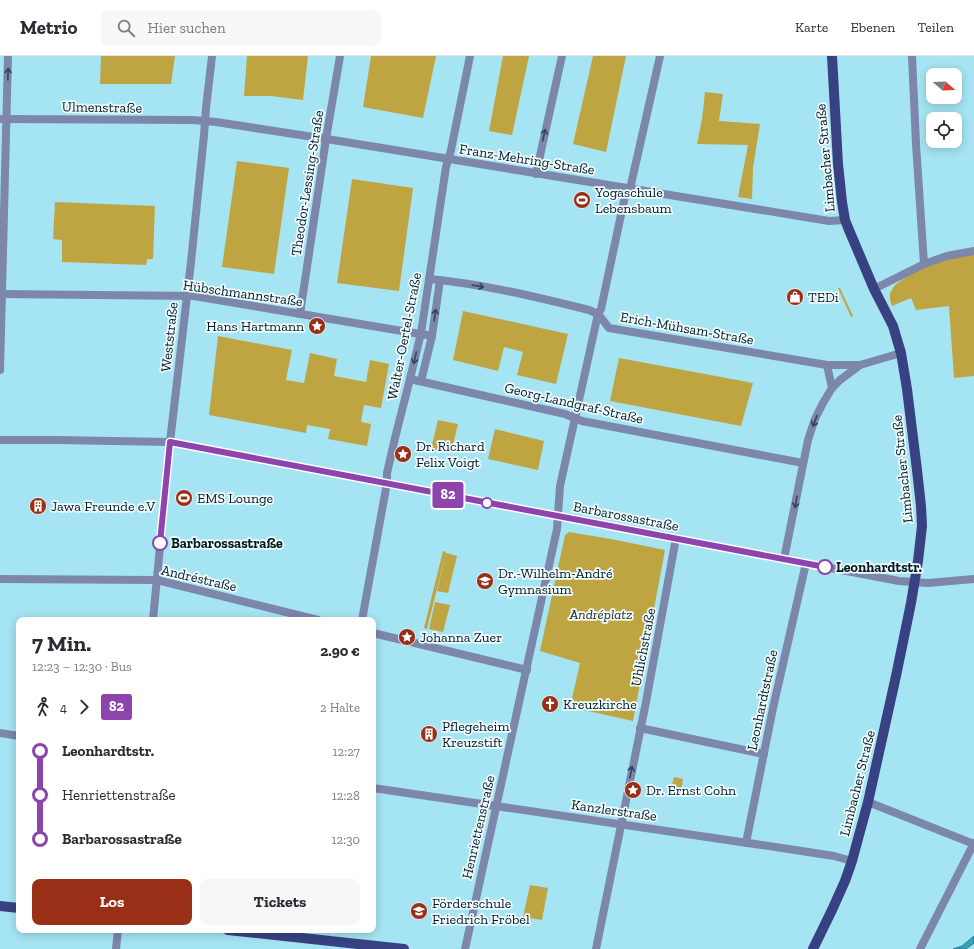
<!DOCTYPE html>
<html lang="de">
<meta charset="utf-8">
<style>
body{margin:0;font-family:"Zilla Slab",serif;background:#f7f7f7;color:#2b2b33;height:100vh;display:flex;flex-direction:column;font-size:15px;white-space:nowrap}
*{box-sizing:border-box;margin:0}
p{font-size:13px;color:#7c7c81}
.icon{flex:none;width:22px;height:22px;fill:none;stroke:currentColor;stroke-width:2;stroke-linecap:round;stroke-linejoin:round}
.map{position:relative;flex:1;overflow:hidden}
.side{position:absolute;left:16px;top:561px;width:360px;height:316px;display:flex;flex-direction:column;background:#fff;border-radius:8px;box-shadow:0 2px 10px #0003}
.side>*{flex:none}
.badge{padding:0 8px;border-radius:3px;font-size:14px;line-height:26px}
.needle{width:26px;rotate:109deg}
.buttons{position:absolute;left:926px;top:12px;display:grid;gap:8px}
.buttons a{display:grid;place-items:center;width:36px;height:36px;border-radius:8px;background:#fff;box-shadow:0 2px 10px #0003;font-size:20px}
.map>.badge{position:absolute;translate:-50% -50%;box-shadow:0 0 0 2px #fff}
.legs{display:flex;align-items:center;gap:6px;height:44px;padding:0 16px;font-size:13px}
.legs p{margin-inline-start:auto}
.summary{display:flex;align-items:center;justify-content:space-between;height:68px;padding:0 16px}
h1{font-size:22px;font-weight:700;line-height:30px}
.primary-button{display:flex;gap:8px;margin-top:auto;padding:8px 16px}
.primary-button a{flex:1;height:46px;border-radius:8px;background:#982f16;color:#fff;font-size:16px;font-weight:700;line-height:46px;text-align:center}
.primary-button a+a{background:#f7f7f7;color:#2b2b33}
ul{padding:0 16px;list-style:none}
li{display:flex;align-items:center;gap:14px;height:44px;font-size:15px}
li i{display:grid;place-items:center;width:6px;height:100%;margin:0 5px;background:currentColor}
li i::after{content:'';width:10px;height:10px;margin:-5px;border:3px solid;border-radius:50%;background:#fff}
li p{margin-inline-start:auto}
li:first-child i{background:linear-gradient(#0000 50%,currentColor 0)}
li:last-child i{background:linear-gradient(currentColor 50%,#0000 0)}
header{display:flex;align-items:center;gap:24px;box-sizing:border-box;height:56px;padding:0 20px;background:#fff;border-bottom:1px solid #e1e1e2}
header strong{font-size:19px}
nav{display:flex;gap:22px;margin-inline-start:auto;font-size:14px}
.search{width:280px;height:36px;background:#f7f7f7;display:flex;align-items:center;gap:10px;box-sizing:border-box;padding:0 14px;border-radius:8px;color:#7c7c81;font-size:15px}
.map>svg:first-child{display:block}
.green{fill:#bfa541}
.water{fill:#35a3ba;stroke:#257a8c}
.lines{fill:none;stroke-linecap:round;stroke-linejoin:round}
.minor{stroke:#7d86ab;stroke-width:8}
.major{stroke:#384181;stroke-width:10}
.oneway{stroke:#334557}
.line-1-casing{stroke:#fff;stroke-width:9}
.line-1{stroke:#8e44ad;stroke-width:6}
.stop-1-dot{fill:#fff;stroke:#8e44ad;stroke-width:2}
.labels{text-anchor:middle;stroke-width:3.5;stroke-linejoin:round;paint-order:stroke}
.street-label{font-size:14px;fill:#01191f;stroke:#effbfe}
.poi-label{font-size:14px;fill:#01191f;stroke:#effbfe;text-anchor:start}
.stop-label{font-size:14px;font-weight:bold;fill:#01191f;stroke:#effbfe;text-anchor:start}
.park-label{font-size:14px;font-style:italic;fill:#2f2a18;stroke:#effbfe}
</style>
<header>
<strong>Metrio</strong>
<div class="search"><svg class="icon" aria-label="search" viewBox="0 0 24 24"><circle cx="10" cy="10" r="6"/><path d="M15 15l6 6"/></svg>Hier suchen</div>
<nav><a>Karte</a><a>Ebenen</a><a>Teilen</a></nav>
</header>
<div class="map">
<svg width="974" height="893" viewBox="0 0 974 893">
<rect width="100%" height="100%" fill="#a5e4f3"/>
<g class="green">
<path d="M101,0H175L171,28H100Z"/>
<path d="M247,0H308L303,44L271,40H244Z"/>
<path d="M371,0H436L423,62L363,51Z"/>
<path d="M503,0H529L512,79L489,75Z"/>
<path d="M593,0H626L606,96L573,88Z"/>
<path d="M705,36L723,38L719,65L760,68L753,112L752,143L738,141L748,89L697,88L702,63Z"/>
<path d="M237,105L289,112L274,218L222,211Z"/>
<path d="M352,123L413,132L399,235L337,227Z"/>
<path d="M55,146L155,150L153,203H147L146,209L62,206V184L53,183Z"/>
<path d="M974,195V320L954,322L949,250L916,254L911,242L892,250L890,244V237L895,229L924,208Z"/>
<path d="M838,232H840L853,260L851,261Z"/>
<path d="M463,255L568,278L556,328L517,319L523,296L504,291L498,315L453,304Z"/>
<path d="M218,280L292,294L286,324L304,327L310,297L337,303L334,320L366,326L370,304L389,308L381,352L364,349L361,366L371,368L367,390L328,383L330,373L307,369L306,377L209,359Z"/>
<path d="M619,302L753,327L741,370L610,345Z"/>
<path d="M438,364L458,368L451,397L431,393Z"/>
<path d="M495,373L544,385L538,414L488,403Z"/>
<path d="M569,476L611,483L665,494L633,665L570,651L580,607L540,595L565,479Z"/>
<path d="M443,495L446,496V497L427,573L424,572Z"/>
<path d="M446,497L457,500L448,537L437,535Z"/>
<path d="M435,546L450,549L443,576L429,573Z"/>
<path d="M674,721L683,723L681,735L671,733Z"/>
<path d="M530,829L548,832L542,864L523,861Z"/>
</g>
<path class="water" d="M974,880V887L966,893H953L962,890Z"/>
<g class="lines">
<g class="minor">
<path d="M912,0L916,88L924,208"/>
<path d="M0,63L193,64L216,66L333,84L829,165L845,164"/>
<path d="M536,118L562,0"/>
<path d="M429,223C483,228 537,241 589,254L598,258L609,272L827,309H860L901,297"/>
<path d="M874,233L924,208L947,200L974,195"/>
<path d="M0,238L194,240L432,280"/>
<path d="M300,258L326,83L340,0"/>
<path d="M827,309L832,332"/>
<path d="M0,314L8,0"/>
<path d="M410,323L565,358L582,365L803,407"/>
<path d="M421,325L432,280L440,224"/>
<path d="M0,384H56L170,386L899,525L928,527L974,523"/>
<path d="M784,503L808,384L815,363L823,347L832,332L840,324L860,309"/>
<path d="M0,523L157,524L318,564"/>
<path d="M153,564L170,386L191,206L204,79L206,52L212,0"/>
<path d="M362,564L387,427V417L395,382L410,323L421,277L446,111L451,94L470,0"/>
<path d="M373,577L527,614"/>
<path d="M640,672L764,698"/>
<path d="M0,677L19,680"/>
<path d="M373,732L782,792L834,800L852,805"/>
<path d="M868,746L974,788"/>
<path d="M746,787L773,652L806,507"/>
<path d="M116,893L118,874"/>
<path d="M465,893L557,473L560,430L598,258L601,253L625,140L630,133L660,0"/>
<path d="M596,893L646,646L676,482"/>
<path d="M920,893L974,787"/>
</g>
<g class="major">
<path d="M0,850L19,852"/>
<path d="M228,874L404,893"/>
<path d="M813,893L832,854L845,825L852,805L868,746L896,620L911,547L918,505L922,470L921,450L917,414L907,333L901,297L893,270L874,233L849,174L845,164L842,146L838,108L832,0"/>
</g>
</g>
<defs><path id="oneway-shaft" d="M-6 0H5M1.5-3L5.5 0L1.5 3" fill="none" stroke-width="1.6" stroke-linecap="round" stroke-linejoin="round"/></defs>
<g class="oneway">
<use href="#oneway-shaft" transform="translate(8 18) rotate(-88)"/>
<use href="#oneway-shaft" transform="translate(544 79) rotate(-77)"/>
<use href="#oneway-shaft" transform="translate(478 230) rotate(10)"/>
<use href="#oneway-shaft" transform="translate(435 259) rotate(-82)"/>
<use href="#oneway-shaft" transform="translate(415 302) rotate(103)"/>
<use href="#oneway-shaft" transform="translate(815 365) rotate(111)"/>
<use href="#oneway-shaft" transform="translate(796 446) rotate(100)"/>
<use href="#oneway-shaft" transform="translate(631 716) rotate(-79)"/>
</g>
<g class="lines">
<g class="line-1-casing">
<path id="line-1" d="M160,487L170,386L825,511"/>
</g>
<use href="#line-1" class="line-1"/>
</g>
<defs>
<g id="stadium-disc" transform="scale(0.9)"><circle r="9.5" fill="#982f16" stroke="#effbfe"/><path d="M0-5a6.5 5 0 1 0 0 10a6.5 5 0 1 0 0-10ZM-3.5-1.8h7v3.6h-7Z" fill="#fff"/></g>
<g id="shop-disc" transform="scale(0.9)"><circle r="9.5" fill="#982f16" stroke="#effbfe"/><path d="M-5-2.5h2.3a2.7 3.5 0 0 1 5.4 0H5L5.5 6h-11ZM-1.5-2.5h3a1.5 2.3 0 0 0-3 0Z" fill="#fff"/></g>
<g id="sight-disc" transform="scale(0.9)"><circle r="9.5" fill="#982f16" stroke="#effbfe"/><path d="M0-6L1.8-2.2L6-1.7L2.9 1.2L3.7 5.4L0 3.3L-3.7 5.4L-2.9 1.2L-6-1.7L-1.8-2.2Z" fill="#fff"/></g>
<g id="building-disc" transform="scale(0.9)"><circle r="9.5" fill="#982f16" stroke="#effbfe"/><path d="M-4-6H4V6H1V3H-1V6H-4ZM-2.5-4.3h1.7v1.8h-1.7ZM.8-4.3h1.7v1.8H.8ZM-2.5-1h1.7V.8h-1.7ZM.8-1h1.7V.8H.8Z" fill="#fff"/></g>
<g id="school-disc" transform="scale(0.9)"><circle r="9.5" fill="#982f16" stroke="#effbfe"/><path d="M0-5L7-2L0 1L-7-2ZM-4 1L0 2.5L4 1V4Q0 6-4 4Z" fill="#fff"/></g>
<g id="church-disc" transform="scale(0.9)"><circle r="9.5" fill="#982f16" stroke="#effbfe"/><path d="M-1.2-6h2.4v3.5h3.3v2.4h-3.3V6h-2.4V-.1h-3.3v-2.4h3.3Z" fill="#fff"/></g>
</defs>
<g fill-rule="evenodd">
<use href="#stadium-disc" x="582" y="144"/>
<use href="#shop-disc" x="795" y="241"/>
<use href="#sight-disc" x="317" y="270"/>
<use href="#sight-disc" x="403" y="398"/>
<use href="#stadium-disc" x="184" y="442"/>
<use href="#building-disc" x="38" y="450"/>
<use href="#school-disc" x="485" y="525"/>
<use href="#sight-disc" x="407" y="581"/>
<use href="#church-disc" x="550" y="648"/>
<use href="#building-disc" x="429" y="678"/>
<use href="#sight-disc" x="633" y="734"/>
<use href="#school-disc" x="419" y="855"/>
</g>
<g class="stop-1-dot">
<circle cx="487" cy="447" r="5"/>
<circle cx="160" cy="487" r="7"/>
<circle cx="825" cy="511" r="7"/>
</g>
<g class="labels">
<g class="street-label">
<text transform="translate(102 51) rotate(1)" y="5">Ulmenstraße</text>
<text transform="translate(825 102) rotate(-95)" y="5">Limbacher Straße</text>
<text transform="translate(527 103) rotate(9)" y="5">Franz-Mehring-Straße</text>
<text transform="translate(307 127) rotate(-81)" y="5">Theodor-Lessing-Straße</text>
<text transform="translate(243 237) rotate(8)" y="5">Hübschmannstraße</text>
<text transform="translate(687 272) rotate(10)" y="5">Erich-Mühsam-Straße</text>
<text transform="translate(404 280) rotate(-79)" y="5">Walter-Oertel-Straße</text>
<text transform="translate(169 281) rotate(-84)" y="5">Weststraße</text>
<text transform="translate(574 347) rotate(13)" y="5">Georg-Landgraf-Straße</text>
<text transform="translate(902 413) rotate(-96)" y="5">Limbacher Straße</text>
<text transform="translate(626 460) rotate(11)" y="5">Barbarossastraße</text>
<text transform="translate(199 522) rotate(13)" y="5">Andréstraße</text>
<text transform="translate(643 591) rotate(-79)" y="5">Uhlichstraße</text>
<text transform="translate(762 644) rotate(-78)" y="5">Leonhardtstraße</text>
<text transform="translate(857 727) rotate(-76)" y="5">Limbacher Straße</text>
<text transform="translate(614 754) rotate(8)" y="5">Kanzlerstraße</text>
<text transform="translate(478 771) rotate(-77)" y="5">Henriettenstraße</text>
</g>
<g class="poi-label">
<text x="595" y="141">Yogaschule<tspan x="595" dy="16">Lebensbaum</tspan></text>
<text x="808" y="246">TEDi</text>
<text x="304" y="275" text-anchor="end">Hans Hartmann</text>
<text x="416" y="395">Dr. Richard<tspan x="416" dy="16">Felix Voigt</tspan></text>
<text x="197" y="447">EMS Lounge</text>
<text x="51" y="455">Jawa Freunde e.V</text>
<text x="498" y="522">Dr.-Wilhelm-André<tspan x="498" dy="16">Gymnasium</tspan></text>
<text x="420" y="586">Johanna Zuer</text>
<text x="563" y="653">Kreuzkirche</text>
<text x="442" y="675">Pflegeheim<tspan x="442" dy="16">Kreuzstift</tspan></text>
<text x="646" y="739">Dr. Ernst Cohn</text>
<text x="432" y="852">Förderschule<tspan x="432" dy="16">Friedrich Fröbel</tspan></text>
</g>
<g class="stop-label">
<text x="171" y="492">Barbarossastraße</text>
<text x="836" y="516">Leonhardtstr.</text>
</g>
<g class="park-label">
<text x="601" y="563">Andréplatz</text>
</g>
</g>
</svg>
<div class="buttons">
<a><svg class="needle" viewBox="-14 -14 28 28"><path d="M0-13l5 13h-10z" fill="#e53935"/><path d="M0 13l5-13h-10z" fill="#7c7c81"/></svg></a>
<a><svg class="icon" aria-label="locate" viewBox="0 0 24 24"><circle cx="12" cy="12" r="6"/><path d="M12 2v4M12 18v4M2 12h4M18 12h4"/></svg></a>
</div>
<b class="badge" style="left:448px;top:439px;background:#8e44ad;color:#fff">82</b>
<section class="side">
<div class="summary"><div><h1>7 Min.</h1><p>12:23 – 12:30 · Bus</p></div><b>2.90 €</b></div>
<div class="legs"><svg class="icon" aria-label="walk" viewBox="0 0 24 24"><circle cx="13" cy="4" r="2"/><path d="M13 8l-2 6 4 7M11 14l-3 7M7 12l3-4h3l4 4"/></svg>4<svg class="icon" aria-label="forward" viewBox="0 0 24 24"><path d="M9 5l7 7-7 7"/></svg><b class="badge" style="background:#8e44ad;color:#fff">82</b><p>2 Halte</p></div>
<ul>
<li><i style="color:#8e44ad"></i><b>Leonhardtstr.</b><p>12:27</p></li>
<li><i style="color:#8e44ad"></i><span>Henriettenstraße</span><p>12:28</p></li>
<li><i style="color:#8e44ad"></i><b>Barbarossastraße</b><p>12:30</p></li>
</ul>
<div class="primary-button"><a>Los</a><a>Tickets</a></div>
</section>
</div>
